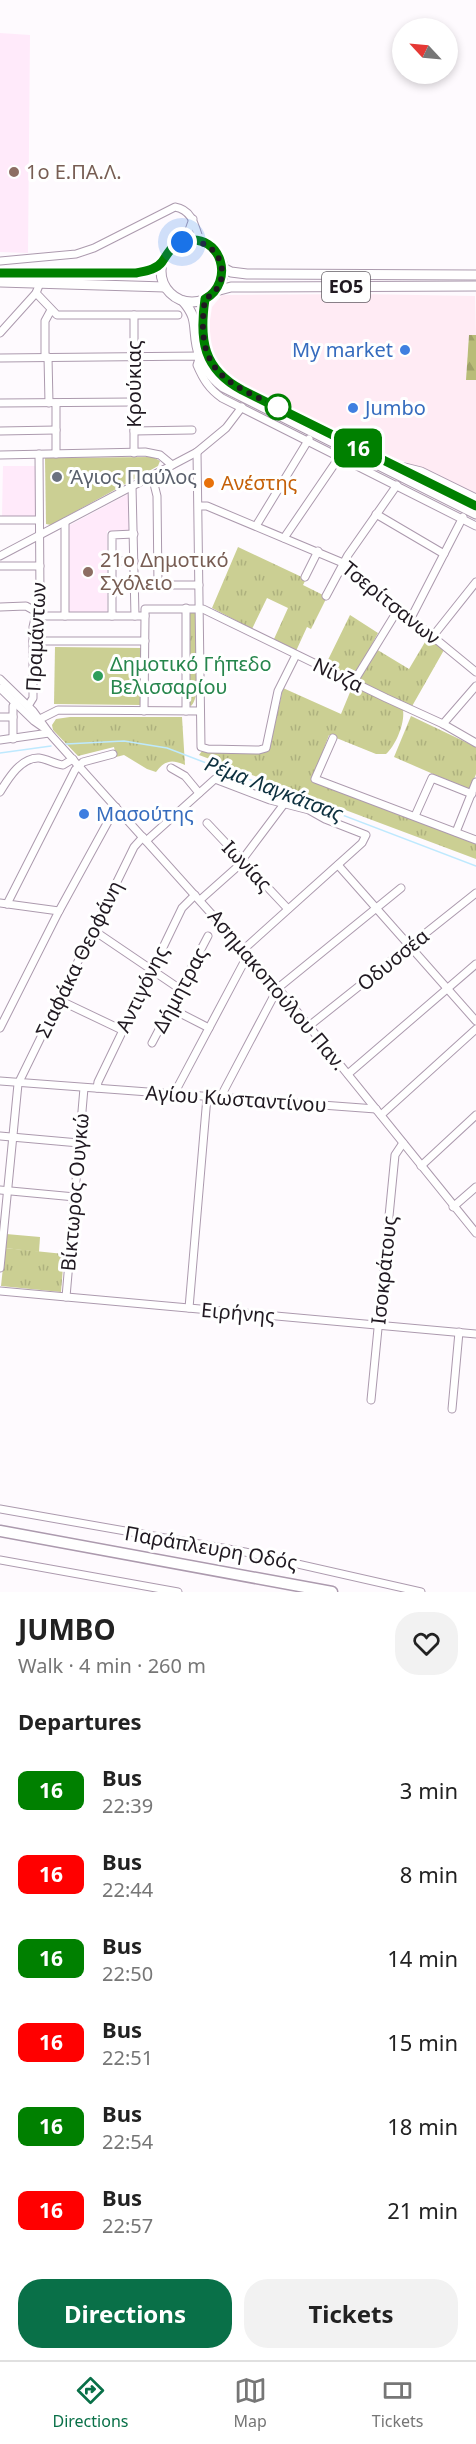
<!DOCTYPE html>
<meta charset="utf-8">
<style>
body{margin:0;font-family:"Noto Sans",sans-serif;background:#f2f2f2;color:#222;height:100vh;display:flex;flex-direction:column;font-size:22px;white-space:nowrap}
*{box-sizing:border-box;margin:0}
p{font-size:20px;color:#767676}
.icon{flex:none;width:33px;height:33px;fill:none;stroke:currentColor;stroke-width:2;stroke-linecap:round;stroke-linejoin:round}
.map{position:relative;height:1592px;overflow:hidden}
.sheet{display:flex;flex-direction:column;background:#fff;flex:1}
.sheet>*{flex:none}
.badge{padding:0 12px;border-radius:9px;font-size:21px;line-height:39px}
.needle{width:39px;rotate:296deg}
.fabs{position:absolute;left:392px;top:18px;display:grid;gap:12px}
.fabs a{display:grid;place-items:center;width:66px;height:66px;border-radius:50%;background:#fff;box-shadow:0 3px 9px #0003;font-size:30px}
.you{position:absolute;width:30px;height:30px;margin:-15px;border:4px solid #fff;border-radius:50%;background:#1a73e8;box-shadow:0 0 0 9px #1a73e833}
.map>.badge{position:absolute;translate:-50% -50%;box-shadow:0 0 0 3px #fff}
h2{padding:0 18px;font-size:22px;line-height:54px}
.round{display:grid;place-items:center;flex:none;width:63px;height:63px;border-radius:24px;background:#f2f2f2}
.summary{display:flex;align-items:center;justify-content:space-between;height:102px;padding:0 18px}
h1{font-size:28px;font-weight:700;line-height:45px}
.button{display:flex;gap:12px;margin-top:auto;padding:12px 18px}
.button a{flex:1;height:69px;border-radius:24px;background:#097048;color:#fff;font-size:24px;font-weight:700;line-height:69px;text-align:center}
.button a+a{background:#f2f2f2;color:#222}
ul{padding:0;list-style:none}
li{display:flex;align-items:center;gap:18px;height:84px;padding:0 18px}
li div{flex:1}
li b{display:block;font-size:22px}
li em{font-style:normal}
li .badge{min-width:66px;font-weight:700;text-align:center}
.menu{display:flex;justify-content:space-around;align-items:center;height:84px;border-top:2px solid #e0e0e0;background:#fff;font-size:16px;color:#767676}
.menu a{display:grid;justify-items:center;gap:3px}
.menu .current{color:#097048}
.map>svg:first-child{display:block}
.commercial{fill:#ffebf4}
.education{fill:#ffeafa}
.grass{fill:url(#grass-tufts)}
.forest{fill:url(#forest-firs)}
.park{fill:#cbcf93}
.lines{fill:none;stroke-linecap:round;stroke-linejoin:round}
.stream{stroke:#bee9fe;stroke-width:1.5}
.minor-casing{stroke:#ac9aae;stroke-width:9}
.major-casing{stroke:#ac9aae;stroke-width:11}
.highway-casing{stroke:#ac9aae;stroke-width:13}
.minor{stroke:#fff;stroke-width:7}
.major{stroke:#fff;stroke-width:9}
.highway{stroke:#fff;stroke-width:10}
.line-casing{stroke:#fff;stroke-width:14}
.line{stroke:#008000;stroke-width:9}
.walk{stroke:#201921;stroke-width:6;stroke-dasharray:0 10.8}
.education-dot{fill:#8d6e63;stroke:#fff;stroke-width:2}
.shop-dot{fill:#3f7fe0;stroke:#fff;stroke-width:2}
.stop-dot{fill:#fff;stroke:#008000;stroke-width:3}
.worship-dot{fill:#6b7280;stroke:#fff;stroke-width:2}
.food-dot{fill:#e8710a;stroke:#fff;stroke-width:2}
.leisure-dot{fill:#2e9e5b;stroke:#fff;stroke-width:2}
.labels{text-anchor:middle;stroke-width:6;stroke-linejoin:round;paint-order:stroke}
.shield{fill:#fff;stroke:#635e64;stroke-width:1.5}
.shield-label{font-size:18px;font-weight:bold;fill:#201921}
.education-label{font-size:20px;fill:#785e54;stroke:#fff;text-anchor:start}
.shop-label{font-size:20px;fill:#366cbe;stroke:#fff;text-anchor:start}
.street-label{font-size:20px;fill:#201921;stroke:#fff}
.worship-label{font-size:20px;fill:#5b616d;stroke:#fff;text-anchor:start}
.food-label{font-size:20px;fill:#c56008;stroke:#fff;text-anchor:start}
.leisure-label{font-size:20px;fill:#27864d;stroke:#fff;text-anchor:start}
.water-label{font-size:21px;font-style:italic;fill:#0d303f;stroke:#fff}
</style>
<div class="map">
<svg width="476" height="1592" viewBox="0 0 476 1592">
<defs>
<pattern id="grass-tufts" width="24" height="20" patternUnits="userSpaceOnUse" patternTransform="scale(1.5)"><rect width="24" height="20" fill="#cbcf93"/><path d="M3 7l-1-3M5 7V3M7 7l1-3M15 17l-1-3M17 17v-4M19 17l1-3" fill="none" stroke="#aeb17e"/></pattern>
<pattern id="forest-firs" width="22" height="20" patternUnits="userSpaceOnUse" patternTransform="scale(1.5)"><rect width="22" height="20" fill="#b9bc78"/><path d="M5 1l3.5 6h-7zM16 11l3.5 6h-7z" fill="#9fa168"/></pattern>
</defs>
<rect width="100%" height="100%" fill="#fefafe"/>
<path class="commercial" d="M358,294L475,296L476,335H469L466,380H476V495L437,474L366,447L251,391L224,372L213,354L208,333L212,307L222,295Z"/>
<g class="education">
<path d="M0,33L30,35L28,253L0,252Z"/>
<path d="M3,466H35L36,517L2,516Z"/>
<path d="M128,494L129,530L107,531V614L69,613L68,526Z"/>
</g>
<g class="grass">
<path d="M238,547L306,579L303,585L327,597L311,629L307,627L296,651L274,639L288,608L267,598L252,629L212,608Z"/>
<path d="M188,612H198C198,630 203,697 191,706L188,704Z"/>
<path d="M350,615L378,633L371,646L409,669L428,637L444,650L411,708L325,666Z"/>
<path d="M353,685L403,710C405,723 396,745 386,754H376L329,735L312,780L427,823L476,844V859L199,755L202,751L262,753L270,747L283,688L341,714Z"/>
<path d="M411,716L476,747V774L470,790L394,757Z"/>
<path d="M70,717H182L185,765C172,759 165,760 156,772L147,769L124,755L116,757L114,747L78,756L53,730L52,725L56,719Z"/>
<path d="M5,1248L64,1254L61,1292L1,1286Z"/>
</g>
<path class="forest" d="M469,335H476V380H466Z"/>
<g class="park">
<path d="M153,457L160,461L158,466L51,525L46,524L45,458Z"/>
<path d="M55,647L142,648L141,705L54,704Z"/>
<path d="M6,1234L40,1237L39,1252L5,1248Z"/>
</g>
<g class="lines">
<g class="stream">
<path d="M66,744L124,741L167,748L476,866"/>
<path d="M0,753L51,746"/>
</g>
<g class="minor-casing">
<g id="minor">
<path d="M185,241L193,219"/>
<path d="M0,261L76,254L94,248L175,207C193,210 195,227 200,241"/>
<path d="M40,283L36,293L57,315H178"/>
<path d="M0,333L36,293"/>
<path d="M45,357V321L51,310"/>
<path d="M48,357L49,403"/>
<path d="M0,358L200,356L197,365C203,379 209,389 222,398L476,526"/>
<path d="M0,403L134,402"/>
<path d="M56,403V454"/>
<path d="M0,431L56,430"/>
<path d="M134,431L192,430"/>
<path d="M197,452L201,747L208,749L259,750L266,748L278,691L296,655"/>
<path d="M134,453V315"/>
<path d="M0,455L145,452L160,455L172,465"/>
<path d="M405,467L421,471L476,498"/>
<path d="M152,476L157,496L158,585H199"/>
<path d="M132,486L135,616"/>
<path d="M199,506H207L343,563L476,672"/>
<path d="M376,514L444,554"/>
<path d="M0,520H39"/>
<path d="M256,526L309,439"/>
<path d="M284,538L340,456"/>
<path d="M0,556L197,452L226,428L242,407"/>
<path d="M112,561H134"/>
<path d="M0,566H40"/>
<path d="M305,577L318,551"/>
<path d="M326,596L348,555L397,485"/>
<path d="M0,607L26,606L44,616H145V609H203L386,698L443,724L476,743"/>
<path d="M186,608V711"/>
<path d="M65,616V522"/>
<path d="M112,616V535L134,534"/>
<path d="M411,618L463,517"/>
<path d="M433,636L476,582"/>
<path d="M33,641H145"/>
<path d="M0,679L33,711L49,733L278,988L476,1233"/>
<path d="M353,683L399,608"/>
<path d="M0,688L34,721L44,728"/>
<path d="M28,706L33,698V627L40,596L39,454"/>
<path d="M144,711L145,616"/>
<path d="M0,717H13"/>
<path d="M40,719L58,710L200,711"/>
<path d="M443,724L476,686"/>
<path d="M333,738L315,779L476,840"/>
<path d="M13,739V706L16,702"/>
<path d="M0,740L49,733"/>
<path d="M171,768L185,776L199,793"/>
<path d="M0,792C8,779 21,757 39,758C47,759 55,764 63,765L73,759"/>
<path d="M415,816L432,778L472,794"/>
<path d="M207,823L288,909"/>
<path d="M456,832L476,782"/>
<path d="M146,841L215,779L270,800L309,810L325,819L366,835L362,843L244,949"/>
<path d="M338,865L476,1021"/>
<path d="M200,900L236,868L284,804"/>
<path d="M0,903L59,911"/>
<path d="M7,904L75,770L83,762L113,754"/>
<path d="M93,930L180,989"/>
<path d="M59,1000L122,1030"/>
<path d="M170,1008L209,1028"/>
<path d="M309,1026L476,893"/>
<path d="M0,1028L59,911L116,807"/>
<path d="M152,1043L208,936"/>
<path d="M348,1074L476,964"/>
<path d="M0,1081L376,1109"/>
<path d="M97,1088L98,1082L182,908L195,895"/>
<path d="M174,1094L243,964L251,956"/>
<path d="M220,1098L278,988L401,888"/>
<path d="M381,1115L476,1029"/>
<path d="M0,1136L79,1143"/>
<path d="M421,1166L476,1115"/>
<path d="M0,1190L75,1197"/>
<path d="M453,1207L476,1187"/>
<path d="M0,1268L18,1084L134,847L143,837"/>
<path d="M0,1291L476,1334"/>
<path d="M66,1297L84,1088"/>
<path d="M189,1308L207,1097"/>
<path d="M371,1400L395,1155L403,1143"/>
<path d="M452,1409L459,1332"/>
<path d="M0,1509L245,1552L421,1592"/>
<path d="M0,1560L178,1592"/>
</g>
</g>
<g class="major-casing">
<g id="major">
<circle cx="192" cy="271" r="31"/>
<path d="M223,268L231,272L247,274L476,275"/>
<path d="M0,273H136L153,269L162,262"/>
<path d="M0,282L165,287"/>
<path d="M216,291L231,287L476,286"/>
<path d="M205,299C199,340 204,369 242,389L476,506"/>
<path d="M183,301C198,318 193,326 197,346C200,362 210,377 223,387L476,514"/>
</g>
</g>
<g class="highway-casing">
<path id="highway" d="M0,1531L332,1592"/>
</g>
<use href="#minor" class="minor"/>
<use href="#major" class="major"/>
<use href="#highway" class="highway"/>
</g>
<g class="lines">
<g class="line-casing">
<path id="line" d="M0,273H136C145,271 156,270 162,262C169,252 172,244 185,241C222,233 235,282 205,299C199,340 203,369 242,390L476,506"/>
</g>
<use href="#line" class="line"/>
<path class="walk" d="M182,242C219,234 238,281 205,299C195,368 221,381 278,407"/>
</g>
<g class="education-dot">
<circle cx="14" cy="172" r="6"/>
<circle cx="88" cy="572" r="6"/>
</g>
<g class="shop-dot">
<circle cx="405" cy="350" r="6"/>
<circle cx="353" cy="408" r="6"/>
<circle cx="84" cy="814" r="6"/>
</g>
<circle class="stop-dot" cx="278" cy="407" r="12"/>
<circle class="worship-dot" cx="57" cy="477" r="6"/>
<circle class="food-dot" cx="209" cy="483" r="6"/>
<circle class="leisure-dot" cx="98" cy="676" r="6"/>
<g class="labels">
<rect class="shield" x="322" y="272" width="48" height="30" rx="4.5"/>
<g class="shield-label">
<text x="346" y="293">ΕΟ5</text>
</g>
<g class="education-label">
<text x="26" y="179">1ο Ε.ΠΑ.Λ.</text>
<text x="100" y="567">21ο Δημοτικό<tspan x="100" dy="23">Σχόλειο</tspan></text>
</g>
<g class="shop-label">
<text x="393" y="357" text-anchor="end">My market</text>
<text x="365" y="415">Jumbo</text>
<text x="96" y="821">Μασούτης</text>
</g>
<g class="street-label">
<text transform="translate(134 384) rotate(-90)" y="7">Κρούκιας</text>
<text transform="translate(391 603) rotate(39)" y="7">Τσερίτσανων</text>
<text transform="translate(36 637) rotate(-87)" y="7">Πραμάντων</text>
<text transform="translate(338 675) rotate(26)" y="7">Νίνζα</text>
<text transform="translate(247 866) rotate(46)" y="7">Ιωνίας</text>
<text transform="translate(79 959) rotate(-64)" y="7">Σιαφάκα Θεοφάνη</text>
<text transform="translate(393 960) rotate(-39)" y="7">Οδυσσέα</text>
<text transform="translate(142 989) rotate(-64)" y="7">Αντιγόνης</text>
<text transform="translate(180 990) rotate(-62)" y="7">Δήμητρας</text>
<text transform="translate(277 990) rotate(50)" y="7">Ασημακοπούλου Παν.</text>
<text transform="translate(236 1099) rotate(4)" y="7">Αγίου Κωσταντίνου</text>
<text transform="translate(75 1192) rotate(-85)" y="7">Βίκτωρος Ουγκώ</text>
<text transform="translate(384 1270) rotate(-84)" y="7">Ισοκράτους</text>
<text transform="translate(238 1313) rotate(5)" y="7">Ειρήνης</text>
<text transform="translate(211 1548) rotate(10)" y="7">Παράπλευρη Οδός</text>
</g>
<g class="worship-label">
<text x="69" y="484">Άγιος Παύλος</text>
</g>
<g class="food-label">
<text x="221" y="490">Ανέστης</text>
</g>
<g class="leisure-label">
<text x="110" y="671">Δημοτικό Γήπεδο<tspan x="110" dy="23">Βελισσαρίου</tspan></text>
</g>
<g class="water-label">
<text transform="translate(274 789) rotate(21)" y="7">Ρέμα Λαγκάτσας</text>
</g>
</g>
</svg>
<div class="fabs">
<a><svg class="needle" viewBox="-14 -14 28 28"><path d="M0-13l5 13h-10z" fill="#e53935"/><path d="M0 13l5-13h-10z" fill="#767676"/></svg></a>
</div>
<div class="you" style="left:182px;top:242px"></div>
<b class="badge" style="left:358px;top:448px;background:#008000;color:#fff">16</b>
</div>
<section class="sheet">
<div class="summary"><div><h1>JUMBO</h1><p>Walk · 4 min · 260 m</p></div><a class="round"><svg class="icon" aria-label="heart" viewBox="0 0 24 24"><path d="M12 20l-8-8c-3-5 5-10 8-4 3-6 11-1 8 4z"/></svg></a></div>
<h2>Departures</h2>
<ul>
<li><span class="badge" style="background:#008000;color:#fff">16</span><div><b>Bus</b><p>22:39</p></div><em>3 min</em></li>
<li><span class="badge" style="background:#f00;color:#fff">16</span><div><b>Bus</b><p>22:44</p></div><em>8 min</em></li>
<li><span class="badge" style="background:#008000;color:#fff">16</span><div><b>Bus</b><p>22:50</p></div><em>14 min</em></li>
<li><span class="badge" style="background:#f00;color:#fff">16</span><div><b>Bus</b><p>22:51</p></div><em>15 min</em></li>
<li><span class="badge" style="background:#008000;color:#fff">16</span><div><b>Bus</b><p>22:54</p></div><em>18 min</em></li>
<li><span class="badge" style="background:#f00;color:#fff">16</span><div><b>Bus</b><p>22:57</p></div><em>21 min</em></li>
</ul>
<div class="button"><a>Directions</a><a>Tickets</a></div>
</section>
<nav class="menu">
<a class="current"><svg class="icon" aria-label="directions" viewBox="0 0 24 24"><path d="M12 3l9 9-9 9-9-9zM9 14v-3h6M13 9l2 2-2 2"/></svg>Directions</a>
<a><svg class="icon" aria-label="map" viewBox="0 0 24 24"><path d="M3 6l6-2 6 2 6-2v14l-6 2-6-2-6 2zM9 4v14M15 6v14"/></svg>Map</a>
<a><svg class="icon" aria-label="tickets" viewBox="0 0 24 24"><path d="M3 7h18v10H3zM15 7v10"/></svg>Tickets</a>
</nav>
